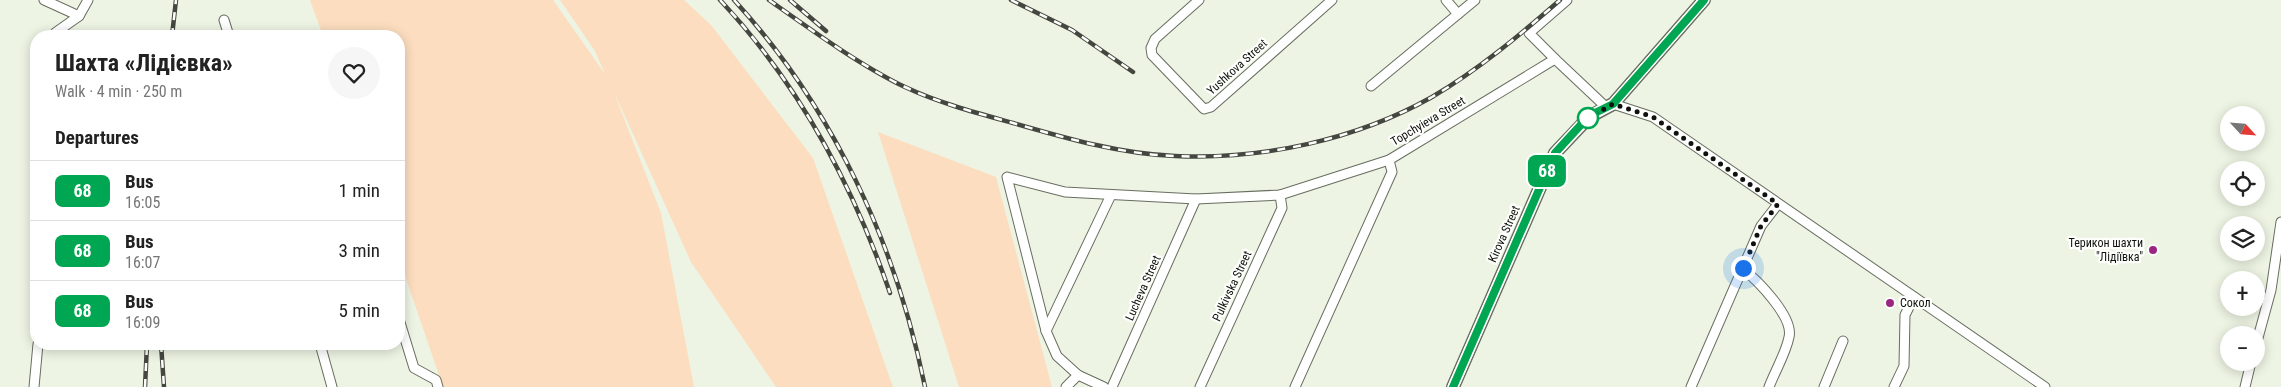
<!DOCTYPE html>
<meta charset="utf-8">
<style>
body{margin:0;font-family:"Roboto Condensed",sans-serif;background:#f6f6f6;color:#222;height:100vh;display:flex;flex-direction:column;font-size:19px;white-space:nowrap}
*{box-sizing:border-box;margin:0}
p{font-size:16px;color:#767676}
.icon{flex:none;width:28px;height:28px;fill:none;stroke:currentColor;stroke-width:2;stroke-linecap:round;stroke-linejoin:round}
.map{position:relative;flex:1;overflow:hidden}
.side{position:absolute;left:30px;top:30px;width:375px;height:320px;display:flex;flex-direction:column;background:#fff;border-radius:20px;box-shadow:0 2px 12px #0003}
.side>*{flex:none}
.badge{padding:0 10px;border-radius:8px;font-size:18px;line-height:32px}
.needle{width:32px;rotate:116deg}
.buttons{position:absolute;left:2220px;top:106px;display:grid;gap:10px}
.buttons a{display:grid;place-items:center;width:45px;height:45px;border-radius:50%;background:#fff;box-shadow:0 2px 12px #0003;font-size:25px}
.you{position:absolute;width:25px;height:25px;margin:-12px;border:4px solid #fff;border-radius:50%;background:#1a73e8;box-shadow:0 0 0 8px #1a73e833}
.map>.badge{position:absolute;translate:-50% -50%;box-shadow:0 0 0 2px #fff}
h2{padding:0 25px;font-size:19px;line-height:45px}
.round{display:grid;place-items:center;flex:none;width:52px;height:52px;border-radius:26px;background:#f6f6f6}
.head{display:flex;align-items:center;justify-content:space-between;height:85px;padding:0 25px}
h1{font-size:24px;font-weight:700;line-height:38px}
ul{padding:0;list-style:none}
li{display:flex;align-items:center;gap:15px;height:60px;padding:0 25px;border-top:1px solid #e0e0e0}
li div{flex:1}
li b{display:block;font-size:19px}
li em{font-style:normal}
li .badge{min-width:55px;font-weight:700;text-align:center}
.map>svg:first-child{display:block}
.green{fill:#fcddbf}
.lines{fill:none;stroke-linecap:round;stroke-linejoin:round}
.minor-casing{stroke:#676d5f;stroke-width:11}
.major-casing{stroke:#676d5f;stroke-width:14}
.minor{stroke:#fff;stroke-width:9}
.major{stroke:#fff;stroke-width:11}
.rail-casing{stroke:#44473f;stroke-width:4.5}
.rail{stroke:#fefffc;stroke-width:2.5;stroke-dasharray:8;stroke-linecap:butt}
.line-casing{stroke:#fff;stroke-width:11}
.line{stroke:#00a651;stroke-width:8}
.walk{stroke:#0f110c;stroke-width:5;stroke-dasharray:0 9}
.stop-dot{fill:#fff;stroke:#00a651;stroke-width:2.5}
.poi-dot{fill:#9a2682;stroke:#fefffc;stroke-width:2}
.labels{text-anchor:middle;stroke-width:4.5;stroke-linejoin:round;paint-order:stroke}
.street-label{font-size:12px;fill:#0f110c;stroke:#fefffc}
.poi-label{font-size:12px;fill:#0f110c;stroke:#fefffc;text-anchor:end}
</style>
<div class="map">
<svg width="2281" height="387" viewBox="0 0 2281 387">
<rect width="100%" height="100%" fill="#edf4e3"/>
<g class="green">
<path d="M310,0H553L605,74L595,51L560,0H684L711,25L813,158L893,387H776L691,262L613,90L661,213L694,387H443L399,258V36H323Z"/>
<path d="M878,132L996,177L1052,387H959Z"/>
</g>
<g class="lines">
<g class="minor-casing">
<g id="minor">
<path d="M44,0L79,16"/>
<path d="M1199,0L1155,39L1151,48L1152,55L1204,109L1211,107L1332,0"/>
<path d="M1446,0L1458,14"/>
<path d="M224,20L229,36"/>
<path d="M55,36V33L79,16L88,0"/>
<path d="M1555,59L1529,33L1567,0"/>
<path d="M1371,86L1475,0"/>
<path d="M1613,104L1653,117L2045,387"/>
<path d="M1743,269C1757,280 1794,317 1789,337C1786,353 1775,371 1769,387"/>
<path d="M399,319L414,368L436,380L438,387"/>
<path d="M1046,331L1111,195"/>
<path d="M320,344L332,387"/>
<path d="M2256,345L2271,290L2281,222"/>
<path d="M1078,375L1104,387"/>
<path d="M34,387L38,344"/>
<path d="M1066,387L1078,375L1057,356L1046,331L1007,177L1065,192L1196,199L1280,195L1389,160"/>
<path d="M1112,387L1196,199"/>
<path d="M1200,387L1282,208L1280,195"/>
<path d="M1295,387L1392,172L1389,160L1555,59L1607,108"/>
<path d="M1691,387L1761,226L1778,204"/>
<path d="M1824,387L1843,341"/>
<path d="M1894,387L1904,366L1905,315L1914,297"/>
<path d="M2245,387L2251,362"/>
</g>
</g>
<g class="major-casing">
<path id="major" d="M1453,387L1555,153L1589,117L1613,104L1704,0"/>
</g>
<use href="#minor" class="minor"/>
<use href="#major" class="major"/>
<g class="rail-casing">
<g id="rail">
<path d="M720,0C798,83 853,185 890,293"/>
<path d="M734,0C833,108 896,244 925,387"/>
<path d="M769,0C810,29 861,66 905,87C939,103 977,113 1013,123C1065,138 1120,154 1175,156C1261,160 1356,140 1432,97C1478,70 1520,35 1560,0"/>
<path d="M790,0L826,31"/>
<path d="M1011,0L1072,30L1133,72"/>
<path d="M172,36L176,0"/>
<path d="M161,344L164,387"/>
<path d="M145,387L147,344"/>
</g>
</g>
<use href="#rail" class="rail"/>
</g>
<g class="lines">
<g class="line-casing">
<path id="line" d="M1453,387L1555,153L1589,116L1613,104L1704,0"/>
</g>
<use href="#line" class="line"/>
<path class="walk" d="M1588,118L1613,104L1653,117L1778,204L1761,226L1743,268"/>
</g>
<circle class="stop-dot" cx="1588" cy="118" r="10"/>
<g class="poi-dot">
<circle cx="2153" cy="250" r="5"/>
<circle cx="1890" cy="303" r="5"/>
</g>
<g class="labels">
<g class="street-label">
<text transform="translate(1237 67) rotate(-42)" y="4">Yushkova Street</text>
<text transform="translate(1428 121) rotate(-31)" y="4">Topchyieva Street</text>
<text transform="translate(1504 234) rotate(-66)" y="4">Kirova Street</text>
<text transform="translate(1232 286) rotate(-65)" y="4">Pulkivska Street</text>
<text transform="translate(1143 288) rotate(-66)" y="4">Lucheva Street</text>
</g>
<g class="poi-label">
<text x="2143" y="247">Терикон шахти<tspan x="2143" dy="14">"Лідіївка"</tspan></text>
<text x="1900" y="307" text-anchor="start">Сокол</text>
</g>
</g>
</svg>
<div class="buttons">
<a><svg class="needle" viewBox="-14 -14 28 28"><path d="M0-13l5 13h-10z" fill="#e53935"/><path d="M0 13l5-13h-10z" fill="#767676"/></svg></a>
<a><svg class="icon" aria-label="locate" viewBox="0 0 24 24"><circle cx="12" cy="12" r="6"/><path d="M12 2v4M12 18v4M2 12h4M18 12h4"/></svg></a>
<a><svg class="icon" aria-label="layers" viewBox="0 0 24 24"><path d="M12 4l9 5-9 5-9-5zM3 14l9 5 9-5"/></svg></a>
<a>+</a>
<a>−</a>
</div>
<div class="you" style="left:1743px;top:268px"></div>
<b class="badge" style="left:1547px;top:171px;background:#00a651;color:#fff">68</b>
<section class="side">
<div class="head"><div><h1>Шахта «Лідієвка»</h1><p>Walk · 4 min · 250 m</p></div><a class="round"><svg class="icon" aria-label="heart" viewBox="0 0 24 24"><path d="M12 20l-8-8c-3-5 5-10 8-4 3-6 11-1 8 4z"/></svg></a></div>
<h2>Departures</h2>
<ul>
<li><span class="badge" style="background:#00a651;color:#fff">68</span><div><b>Bus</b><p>16:05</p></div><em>1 min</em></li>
<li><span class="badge" style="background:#00a651;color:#fff">68</span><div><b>Bus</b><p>16:07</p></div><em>3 min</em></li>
<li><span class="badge" style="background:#00a651;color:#fff">68</span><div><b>Bus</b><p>16:09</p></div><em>5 min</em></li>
</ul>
</section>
</div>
